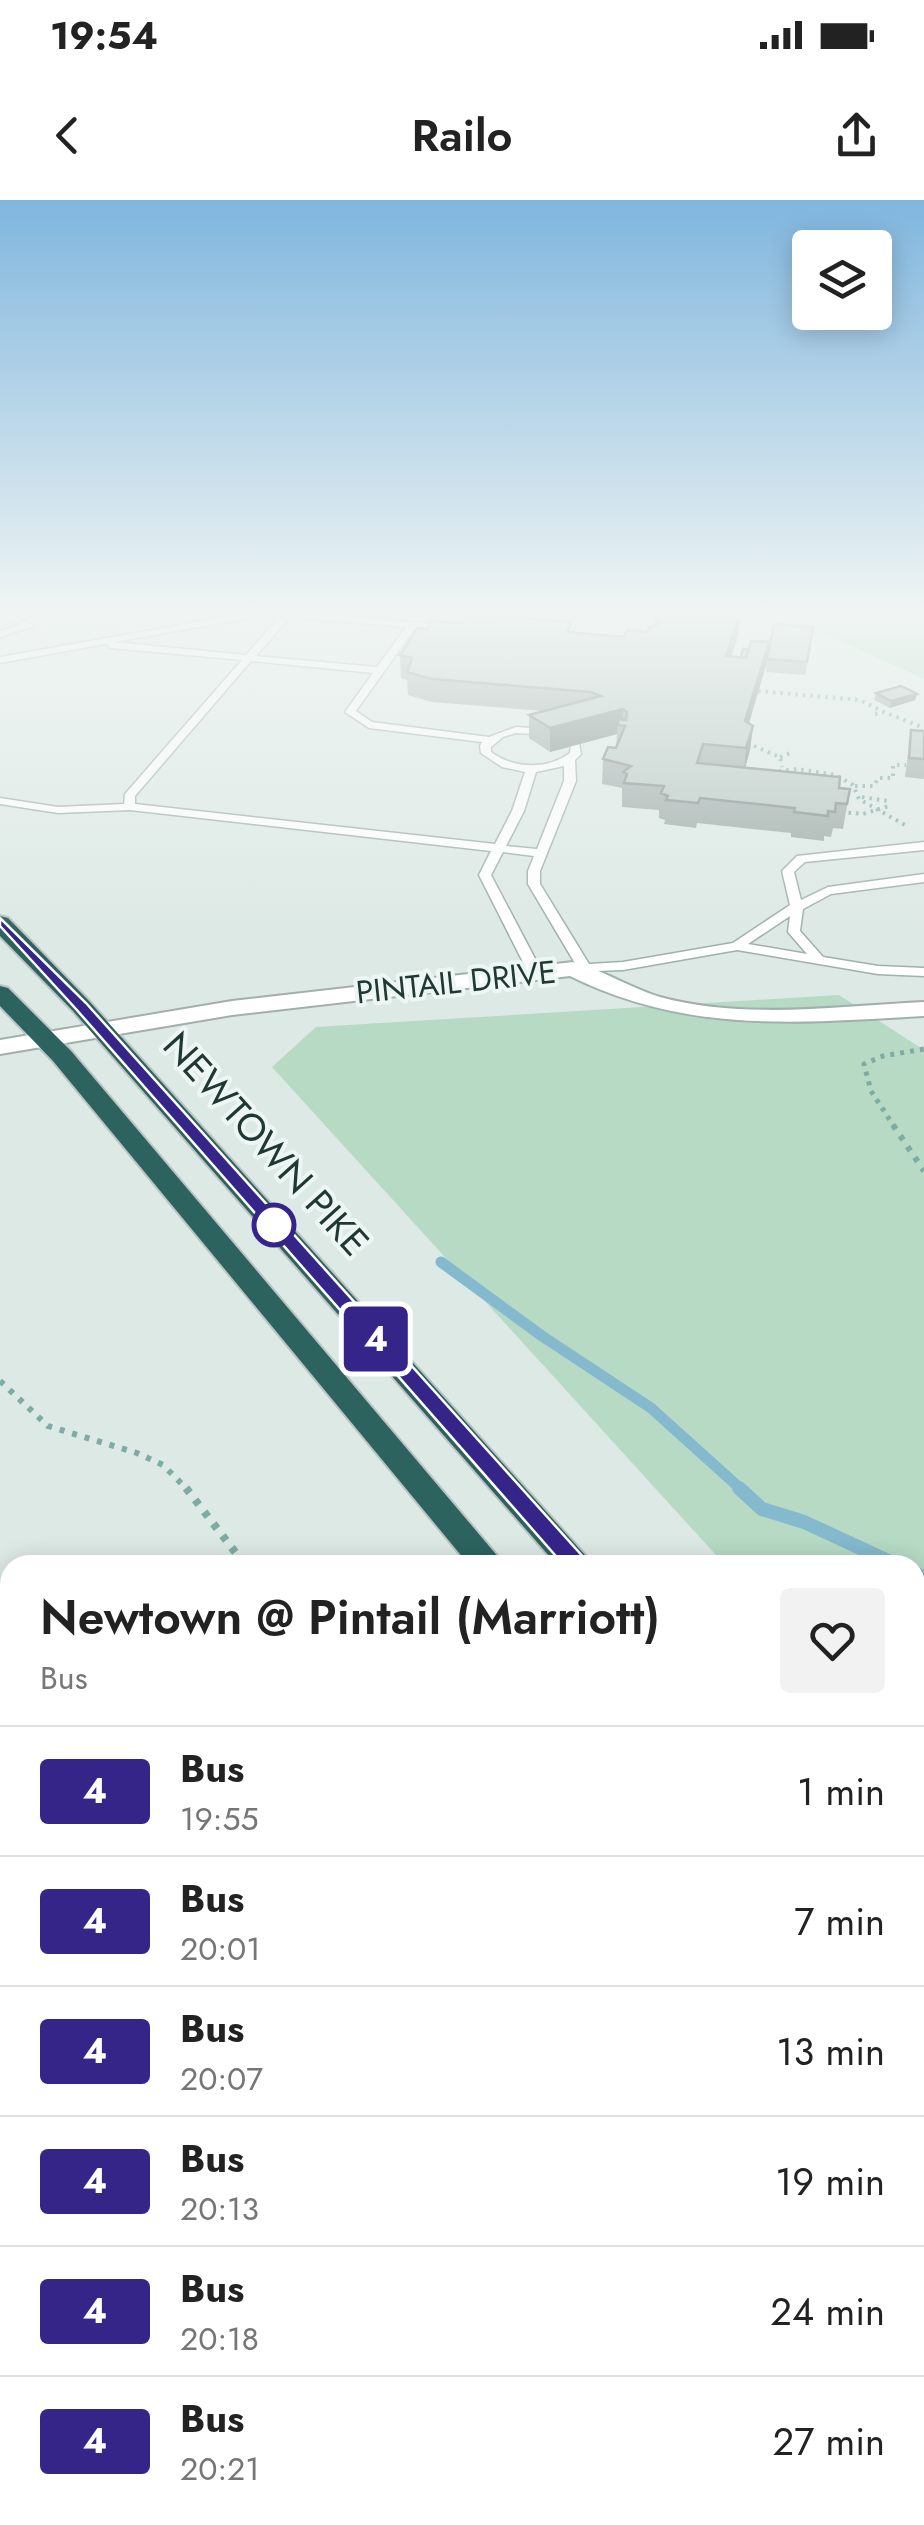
<!DOCTYPE html>
<style>
body{margin:0;font-family:Jost,sans-serif;background:#f2f2f2;color:#222;height:100vh;display:flex;flex-direction:column;font-size:38px;white-space:nowrap}
*{box-sizing:border-box;margin:0}
p{font-size:32px;color:#767676}
.icon{flex:none;width:55px;height:55px;fill:none;stroke:currentColor;stroke-width:2;stroke-linecap:round;stroke-linejoin:round}
.map{position:relative;flex:1;overflow:hidden}
.drawer{position:absolute;left:0px;top:1355px;width:925px;height:970px;display:flex;flex-direction:column;background:#fff;border-radius:30px 30px 0 0;box-shadow:0 5px 25px #0003}
.drawer>*{flex:none}
.badge{padding:0 20px;border-radius:8px;font-size:35px;line-height:65px}
.fabs{position:absolute;left:792px;top:30px;display:grid;gap:20px}
.fabs a{display:grid;place-items:center;width:100px;height:100px;border-radius:10px;background:#fff;box-shadow:0 5px 25px #0003;font-size:50px}
.map>.badge{position:absolute;translate:-50% -50%;box-shadow:0 0 0 5px #fff}
.round{display:grid;place-items:center;flex:none;width:105px;height:105px;border-radius:10px;background:#f2f2f2}
.overview{display:flex;align-items:center;justify-content:space-between;height:170px;padding:0 40px}
h1{font-size:48px;font-weight:600;line-height:75px}
ul{padding:0;list-style:none}
li{display:flex;align-items:center;gap:30px;height:130px;padding:0 40px;border-top:2px solid #e0e0e0}
li div{flex:1}
li b{display:block;font-size:38px}
li em{font-style:normal}
li .badge{min-width:110px;font-weight:700;text-align:center}
.status{display:flex;justify-content:space-between;align-items:center;height:70px;padding:0 50px;background:#fff;direction:ltr}
.status svg{height:28px;fill:currentColor}
header{display:flex;justify-content:space-between;align-items:center;height:130px;padding:0 40px;background:#fff;font-size:45px;font-weight:600}
.map>svg:first-child{display:block}
.green{fill:#b6dac4}
.lines{fill:none;stroke-linecap:round;stroke-linejoin:round}
.stream-far1{stroke:#85b9ce;stroke-width:11}
.stream{stroke:#85b9ce;stroke-width:14}
.lane-casing{stroke:#a0b0ac;stroke-width:3}
.street-casing{stroke:#a0b0ac;stroke-width:4}
.highway-casing{stroke:#bcc3c2;stroke-width:4}
.path-far4{stroke:#7eaca4;stroke-width:4;stroke-dasharray:2.5 5;stroke-linecap:butt}
.path-far3{stroke:#7eaca4;stroke-width:5;stroke-dasharray:4 6;stroke-linecap:butt}
.path-far2{stroke:#7eaca4;stroke-width:6;stroke-dasharray:5 8;stroke-linecap:butt}
.path-far1{stroke:#7eaca4;stroke-width:8;stroke-dasharray:6 9;stroke-linecap:butt}
.path{stroke:#7eaca4;stroke-width:10;stroke-dasharray:8 11;stroke-linecap:butt}
.lane{fill:#fff;fill-rule:evenodd}
.street{fill:#fff;fill-rule:evenodd}
.highway{fill:#2c635f;fill-rule:evenodd}
.wall{fill:#9daaa7}
.shaded-wall{fill:#7f8b88}
.building{fill:#b6c6c2;stroke:#7f8b88;stroke-width:2.5}
.line{fill:#362589;stroke:#fff;stroke-width:2.5}
.stop-dot{fill:#fff;stroke:#362589;stroke-width:5}
.labels{text-anchor:middle;stroke-width:8;stroke-linejoin:round;paint-order:stroke}
.far-street-label{font-size:32px;fill:#1f3834;stroke:#edf6f3}
.street-label{font-size:38px;fill:#1f3834;stroke:#edf6f3}
</style>
<div class="status"><b>19:54</b><svg viewBox="0 0 49 12"><path d="M0 12V9h3v3zM5 12V6h3v6zM10 12V3h3v9zM15 12V0h3v12zM26 1h20v11H26zM47 4h2v5h-2z"/></svg></div>
<header><svg class="icon" aria-label="back" viewBox="0 0 24 24"><path d="M15 5l-7 7 7 7"/></svg>Railo<svg class="icon" aria-label="share" viewBox="0 0 24 24"><path d="M12 15V3M7 8l5-5 5 5M5 13v7h14v-7"/></svg></header>
<div class="map">
<svg width="924" height="2325" viewBox="0 0 924 2325">
<rect width="100%" height="100%" fill="#dde9e5"/>
<g class="green">
<path d="M20,412H210L66,434Z"/>
<path d="M690,412H924V479L794,420Z"/>
<path d="M839,795L924,850V1574L915,1565V1365H725L272,867L316,827Z"/>
</g>
<g class="lines">
<path class="stream-far1" d="M441,1062L542,1136L651,1208L742,1290"/>
<g class="stream">
<path d="M739,1288L762,1309L804,1322L897,1365"/>
<path d="M915,1373L924,1378"/>
</g>
<g class="lane-casing">
<g id="lane">
<path d="M0,412H8L34,426L0,437V431L21,425L0,415Z"/>
<path d="M254,412H294L455,426L457,428L452,431L415,428L356,511L372,522L489,537L516,527L557,530L558,532L553,535L516,533L503,537L491,547V552C514,569 547,570 570,553L571,543H579L581,554L575,560L576,581L540,671V684L589,764L623,762L733,743L790,705L782,671L797,656L924,642V650L805,662L794,672L801,700L828,687L924,674V682L831,694L803,709L800,731L823,757L878,766L924,768V776L878,774L737,750L623,770L568,772V766L576,765L528,684V671L534,656L503,652L491,675L542,772L535,776L528,772L479,675L491,651L130,610L58,613L0,604V598L58,607L124,604L125,594L242,460L110,448L106,444L0,463V457ZM267,415L280,416L246,455L114,442ZM290,417L406,427L377,467L256,456ZM251,461L373,473L345,512L369,528L482,542L480,546L481,553L502,567L525,572L512,611L495,644L135,604V596ZM564,566V581L537,649L506,646L524,611L536,572ZM790,716L788,732L807,754L748,744Z"/>
<path d="M10,1746V1769L0,1773V1750Z"/>
<path d="M75,2315H116L112,2325H71Z"/>
<path d="M223,2315H254L258,2325H227Z"/>
</g>
</g>
<g class="street-casing">
<path id="street" d="M573,762C603,770 630,788 660,797C744,820 838,806 924,802V816C797,823 687,834 570,776L232,815L0,854V840L232,801Z"/>
</g>
<g class="highway-casing">
<g id="highway">
<path d="M0,716L8,718L89,801L594,1365H557L73,811L0,736Z"/>
<path d="M0,786L8,788L71,851L505,1365H469L53,861L0,806Z"/>
<path d="M915,1726L924,1730V1775L915,1772Z"/>
<path d="M915,1855L924,1858V1908L915,1905Z"/>
</g>
</g>
<g class="path-far4">
<path d="M758,491L860,500L884,512"/>
<path d="M875,514L884,512L924,528"/>
<path d="M754,546L780,557L782,567"/>
<path d="M780,557L793,552"/>
<path d="M764,573L797,569L836,575L853,585L859,599L905,625"/>
<path d="M855,586H874L878,578H893V565H906"/>
<path d="M862,597L888,601"/>
<path d="M841,612L863,614L889,606"/>
</g>
<path class="path-far3" d="M895,928L871,891L864,864L883,856L924,849"/>
<g class="path-far2">
<path d="M893,925L924,971"/>
<path d="M0,1181L48,1226L137,1253L163,1265L188,1290"/>
</g>
<path class="path-far1" d="M186,1288L245,1365"/>
<path class="path" d="M875,2315L883,2325"/>
<use href="#lane" class="lane"/>
<use href="#street" class="street"/>
<use href="#highway" class="highway"/>
</g>
<g class="wall">
<path d="M655,414H740L738,436L731,456L741,457L748,450L769,442L767,459L812,439L805,475L766,472V465L749,524L753,526L750,550L745,568L850,589L843,629L833,628L831,637L824,636V641L791,637V633L697,623L696,628L664,624L665,620L659,618V610L622,607V588L602,584L603,559L616,548L617,534L550,552L529,538V515L543,511L432,502L408,495L407,480L401,478L400,455L427,429L572,433L624,437L647,432L654,426Z"/>
<path d="M876,493L917,494L915,500L890,508L874,500Z"/>
<path d="M911,530L924,531V579L905,577Z"/>
</g>
<g class="shaded-wall">
<path d="M740,414L738,436L724,479L726,456Z"/>
<path d="M769,442L766,465L742,545L745,521Z"/>
<path d="M917,494L915,500L890,508L891,501Z"/>
<path d="M623,509L622,526L617,525V534L550,552V528Z"/>
<path d="M753,526L750,550L744,572L746,548Z"/>
</g>
<g class="building">
<path d="M656,412L740,414L726,456L746,458L751,441L769,442L745,521L753,526L746,548L703,544L697,563L840,577L839,588L850,589L847,604L836,603L835,612L828,611V616L794,612L795,608L700,598L698,603L666,600L668,596L661,593L664,586L624,583L627,574L623,572L631,566L603,559L608,547L616,548L625,526L617,525L619,519L626,520L627,512L623,509L550,528L529,515L601,496L591,492L432,479L407,472L412,458L400,455L418,428L427,429L432,421L462,423L469,413L572,422L567,432L624,437L627,430L647,432L650,426H657L661,415L655,414Z"/>
<path d="M774,424L813,427L807,462L767,459Z"/>
<path d="M743,449L748,450L746,458L741,457Z"/>
<path d="M901,486L917,494L891,501L876,493Z"/>
<path d="M911,530L924,531V559L909,558Z"/>
</g>
<linearGradient id="sky" x2="0" y2="1"><stop stop-color="#80b6de"/><stop offset="0.56" stop-color="#f0f5f3"/><stop offset="1" stop-color="#f0f5f3" stop-opacity="0"/></linearGradient>
<rect width="924" height="737" fill="url(#sky)"/>
<path class="line" d="M0,718L86,803L585,1359L588,1365L585,1371H569L76,809L0,726Z"/>
<circle class="stop-dot" cx="274" cy="1025" r="20"/>
<g class="labels">
<g class="far-street-label">
<text transform="translate(456 782) rotate(-6)" y="11">PINTAIL DRIVE</text>
</g>
<g class="street-label">
<text transform="translate(266 944) rotate(48)" y="13">NEWTOWN PIKE</text>
</g>
</g>
</svg>
<div class="fabs">
<a><svg class="icon" aria-label="layers" viewBox="0 0 24 24"><path d="M12 4l9 5-9 5-9-5zM3 14l9 5 9-5"/></svg></a>
</div>
<b class="badge" style="left:376px;top:1139px;background:#362589;color:#fff">4</b>
<section class="drawer">
<div class="overview"><div><h1>Newtown @ Pintail (Marriott)</h1><p>Bus</p></div><a class="round"><svg class="icon" aria-label="heart" viewBox="0 0 24 24"><path d="M12 20l-8-8c-3-5 5-10 8-4 3-6 11-1 8 4z"/></svg></a></div>
<ul>
<li><span class="badge" style="background:#362589;color:#fff">4</span><div><b>Bus</b><p>19:55</p></div><em>1 min</em></li>
<li><span class="badge" style="background:#362589;color:#fff">4</span><div><b>Bus</b><p>20:01</p></div><em>7 min</em></li>
<li><span class="badge" style="background:#362589;color:#fff">4</span><div><b>Bus</b><p>20:07</p></div><em>13 min</em></li>
<li><span class="badge" style="background:#362589;color:#fff">4</span><div><b>Bus</b><p>20:13</p></div><em>19 min</em></li>
<li><span class="badge" style="background:#362589;color:#fff">4</span><div><b>Bus</b><p>20:18</p></div><em>24 min</em></li>
<li><span class="badge" style="background:#362589;color:#fff">4</span><div><b>Bus</b><p>20:21</p></div><em>27 min</em></li>
</ul>
</section>
</div>
